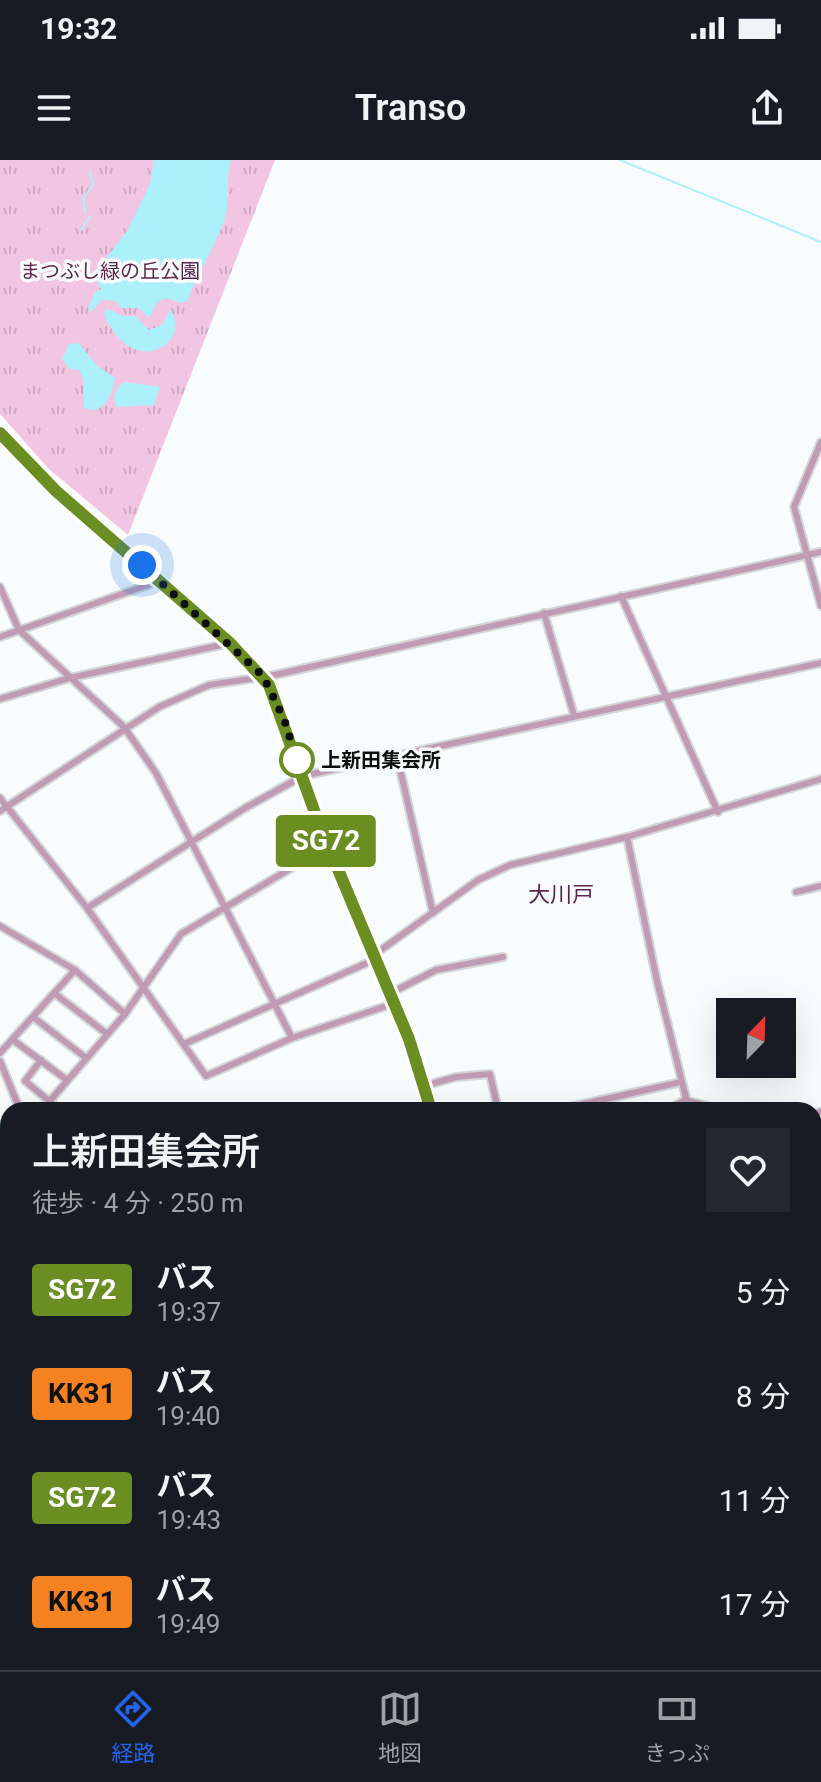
<!DOCTYPE html>
<html lang="ja">
<meta charset="utf-8">
<style>
body{margin:0;font-family:Roboto,"Noto Sans JP",sans-serif;background:#242831;color:#f1f3f6;height:100vh;display:flex;flex-direction:column;font-size:30px;white-space:nowrap}
*{box-sizing:border-box;margin:0}
p{font-size:26px;color:#9ea1a6}
.icon{flex:none;width:44px;height:44px;fill:none;stroke:currentColor;stroke-width:2;stroke-linecap:round;stroke-linejoin:round}
.map{position:relative;flex:1;overflow:hidden}
.sheet{position:absolute;left:0px;top:942px;width:822px;height:568px;display:flex;flex-direction:column;background:#171b24;border-radius:24px 24px 0 0;box-shadow:0 8px 32px #0002}
.sheet>*{flex:none}
.badge{padding:0 16px;border-radius:6px;font-size:28px;line-height:52px}
.needle{width:52px;rotate:23deg}
.controls{position:absolute;left:716px;top:838px;display:grid;gap:16px}
.controls a{display:grid;place-items:center;width:80px;height:80px;border-radius:0px;background:#171b24;box-shadow:0 8px 32px #0002;font-size:40px}
.you{position:absolute;width:40px;height:40px;margin:-20px;border:6px solid #fff;border-radius:50%;background:#1a73e8;box-shadow:0 0 0 12px #1a73e833}
.map>.badge{position:absolute;translate:-50% -50%;box-shadow:0 0 0 4px #fff}
.round{display:grid;place-items:center;flex:none;width:84px;height:84px;border-radius:0px;background:#242831}
.summary{display:flex;align-items:center;justify-content:space-between;height:136px;padding:0 32px}
h1{font-size:38px;font-weight:600;line-height:60px}
ul{padding:0;list-style:none}
li{display:flex;align-items:center;gap:24px;height:104px;padding:0 32px}
li div{flex:1}
li b{display:block;font-size:30px}
li em{font-style:normal}
li .badge{min-width:88px;font-weight:700;text-align:center}
.status{display:flex;justify-content:space-between;align-items:center;height:56px;padding:0 40px;background:#171b24;direction:ltr}
.status svg{height:22px;fill:currentColor}
header{display:flex;justify-content:space-between;align-items:center;height:104px;padding:0 32px;background:#171b24;font-size:36px;font-weight:600}
.tab-bar{display:flex;justify-content:space-around;align-items:center;height:112px;border-top:2px solid #363941;background:#171b24;font-size:22px;color:#9ea1a6}
.tab-bar a{display:grid;justify-items:center;gap:4px}
.tab-bar .on{color:#2563eb}
.map>svg:first-child{display:block}
.park{fill:url(#park-tufts)}
.water{fill:#abf0fa}
.lines{fill:none;stroke-linecap:round;stroke-linejoin:round}
.stream{stroke:#abf0fa;stroke-width:2}
.minor-casing{stroke:#d2d6d6;stroke-width:10}
.major-casing{stroke:#d2d6d6;stroke-width:12}
.minor{stroke:#c19ab3;stroke-width:6}
.major{stroke:#8c4877;stroke-width:8}
.line-casing{stroke:#fff;stroke-width:18}
.line{stroke:#6b8e23;stroke-width:12}
.walk{stroke:#0d0f0f;stroke-width:8;stroke-dasharray:0 14.4}
.stop-dot{fill:#fff;stroke:#6b8e23;stroke-width:4}
.labels{text-anchor:middle;stroke-width:7;stroke-linejoin:round;paint-order:stroke}
.park-label{font-size:20px;fill:#5f254e;stroke:#f8fcfc}
.stop-label{font-size:20px;font-weight:bold;fill:#0d0f0f;stroke:#f8fcfc;text-anchor:start}
.neighbourhood-label{font-size:22px;fill:#5d244d;stroke:#f8fcfc}
</style>
<div class="status"><b>19:32</b><svg viewBox="0 0 49 12"><path d="M0 12V9h3v3zM5 12V6h3v6zM10 12V3h3v9zM15 12V0h3v12zM26 1h20v11H26zM47 4h2v5h-2z"/></svg></div>
<header><svg class="icon" aria-label="menu" viewBox="0 0 24 24"><path d="M4 6h16M4 12h16M4 18h16"/></svg>Transo<svg class="icon" aria-label="share" viewBox="0 0 24 24"><path d="M12 15V3M7 8l5-5 5 5M5 13v7h14v-7"/></svg></header>
<div class="map">
<svg width="821" height="1510" viewBox="0 0 821 1510">
<defs>
<pattern id="park-tufts" width="24" height="20" patternUnits="userSpaceOnUse" patternTransform="scale(2)"><rect width="24" height="20" fill="#f2c6e2"/><path d="M3 7l-1-3M5 7V3M7 7l1-3M15 17l-1-3M17 17v-4M19 17l1-3" fill="none" stroke="#cea9c1"/></pattern>
</defs>
<rect width="100%" height="100%" fill="#f8fcfc"/>
<path class="park" d="M0,0H275L128,375L49,309L0,254Z"/>
<g class="water">
<path d="M154,0H231C225,19 231,39 225,58C216,87 198,110 188,140L182,143L165,138L157,143L149,158L139,148H121L116,141L102,140L90,153L88,147L95,132L101,129L95,118L99,107L127,71L150,24Z"/>
<path d="M108,149L123,156H135L149,170L162,165L170,150C193,177 142,217 112,169C108,162 105,161 104,152Z"/>
<path d="M79,183L96,205L115,218C112,235 104,256 84,248L83,218L79,210L69,209L62,198L69,184Z"/>
<path d="M125,222L160,227L154,245L117,247C111,237 116,227 125,222Z"/>
<path d="M0,959L8,980V1410L0,1390Z"/>
<path d="M40,1502H173L175,1510H42Z"/>
</g>
<g class="lines">
<g class="stream">
<path d="M620,0L821,82"/>
<path d="M85,52L83,38L93,25L90,12"/>
<path d="M81,70L89,57"/>
</g>
<g class="minor-casing">
<g id="minor">
<path d="M821,282L794,347L821,446"/>
<path d="M0,427L19,470L124,567L156,613L292,878"/>
<path d="M621,436L718,652"/>
<path d="M544,453L574,555"/>
<path d="M0,477L159,421"/>
<path d="M0,539L70,518L230,483"/>
<path d="M397,596L433,753"/>
<path d="M0,638L87,748L206,916L292,878L395,843"/>
<path d="M0,651L159,547L209,525L270,516L821,392"/>
<path d="M627,677L657,821L689,950"/>
<path d="M796,732L821,726"/>
<path d="M87,748L245,648L303,616L821,503"/>
<path d="M0,766L75,810L125,854"/>
<path d="M374,795L478,720L510,705L627,677L821,619"/>
<path d="M54,833L107,874"/>
<path d="M391,833L436,810L503,797"/>
<path d="M33,857L86,898"/>
<path d="M13,880L67,920"/>
<path d="M184,884L376,799"/>
<path d="M0,893L75,810"/>
<path d="M41,900L25,921L60,950"/>
<path d="M0,901L20,950"/>
<path d="M424,926L456,917L490,914L498,950"/>
<path d="M42,950L125,854L181,774L328,686"/>
<path d="M557,950L681,922"/>
<path d="M667,950L685,940L722,950"/>
<path d="M814,954L821,952"/>
<path d="M814,1176L821,1174"/>
<path d="M814,1273L821,1270"/>
<path d="M814,1414H821"/>
<path d="M814,1498L816,1510"/>
<path d="M318,1502L329,1510"/>
<path d="M541,1502L543,1510"/>
<path d="M353,1510L373,1502"/>
</g>
</g>
<g class="major-casing">
<g id="major">
<path d="M0,273L34,311L230,483L269,525L328,686L409,879L431,950"/>
<path d="M309,1510L314,1502"/>
</g>
</g>
<use href="#minor" class="minor"/>
<use href="#major" class="major"/>
</g>
<g class="lines">
<g class="line-casing">
<path id="line" d="M0,273L56,331L230,483L269,525L319,664L409,879L431,950"/>
</g>
<use href="#line" class="line"/>
<path class="walk" d="M142,405L263,516L284,559L297,600"/>
</g>
<circle class="stop-dot" cx="297" cy="600" r="16"/>
<g class="labels">
<g class="park-label">
<text x="110" y="118">まつぶし緑の丘公園</text>
</g>
<g class="stop-label">
<text x="321" y="607">上新田集会所</text>
</g>
<g class="neighbourhood-label">
<text x="561" y="742">大川戸</text>
</g>
</g>
</svg>
<div class="controls">
<a><svg class="needle" viewBox="-14 -14 28 28"><path d="M0-13l5 13h-10z" fill="#e53935"/><path d="M0 13l5-13h-10z" fill="#9ea1a6"/></svg></a>
</div>
<div class="you" style="left:142px;top:405px"></div>
<b class="badge" style="left:326px;top:681px;background:#6b8e23;color:#fff">SG72</b>
<section class="sheet">
<div class="summary"><div><h1>上新田集会所</h1><p>徒歩 · 4 分 · 250 m</p></div><a class="round"><svg class="icon" aria-label="heart" viewBox="0 0 24 24"><path d="M12 20l-8-8c-3-5 5-10 8-4 3-6 11-1 8 4z"/></svg></a></div>
<ul>
<li><span class="badge" style="background:#6b8e23;color:#fff">SG72</span><div><b>バス</b><p>19:37</p></div><em>5 分</em></li>
<li><span class="badge" style="background:#f58220;color:#111">KK31</span><div><b>バス</b><p>19:40</p></div><em>8 分</em></li>
<li><span class="badge" style="background:#6b8e23;color:#fff">SG72</span><div><b>バス</b><p>19:43</p></div><em>11 分</em></li>
<li><span class="badge" style="background:#f58220;color:#111">KK31</span><div><b>バス</b><p>19:49</p></div><em>17 分</em></li>
</ul>
</section>
</div>
<nav class="tab-bar">
<a class="on"><svg class="icon" aria-label="directions" viewBox="0 0 24 24"><path d="M12 3l9 9-9 9-9-9zM9 14v-3h6M13 9l2 2-2 2"/></svg>経路</a>
<a><svg class="icon" aria-label="map" viewBox="0 0 24 24"><path d="M3 6l6-2 6 2 6-2v14l-6 2-6-2-6 2zM9 4v14M15 6v14"/></svg>地図</a>
<a><svg class="icon" aria-label="tickets" viewBox="0 0 24 24"><path d="M3 7h18v10H3zM15 7v10"/></svg>きっぷ</a>
</nav>
